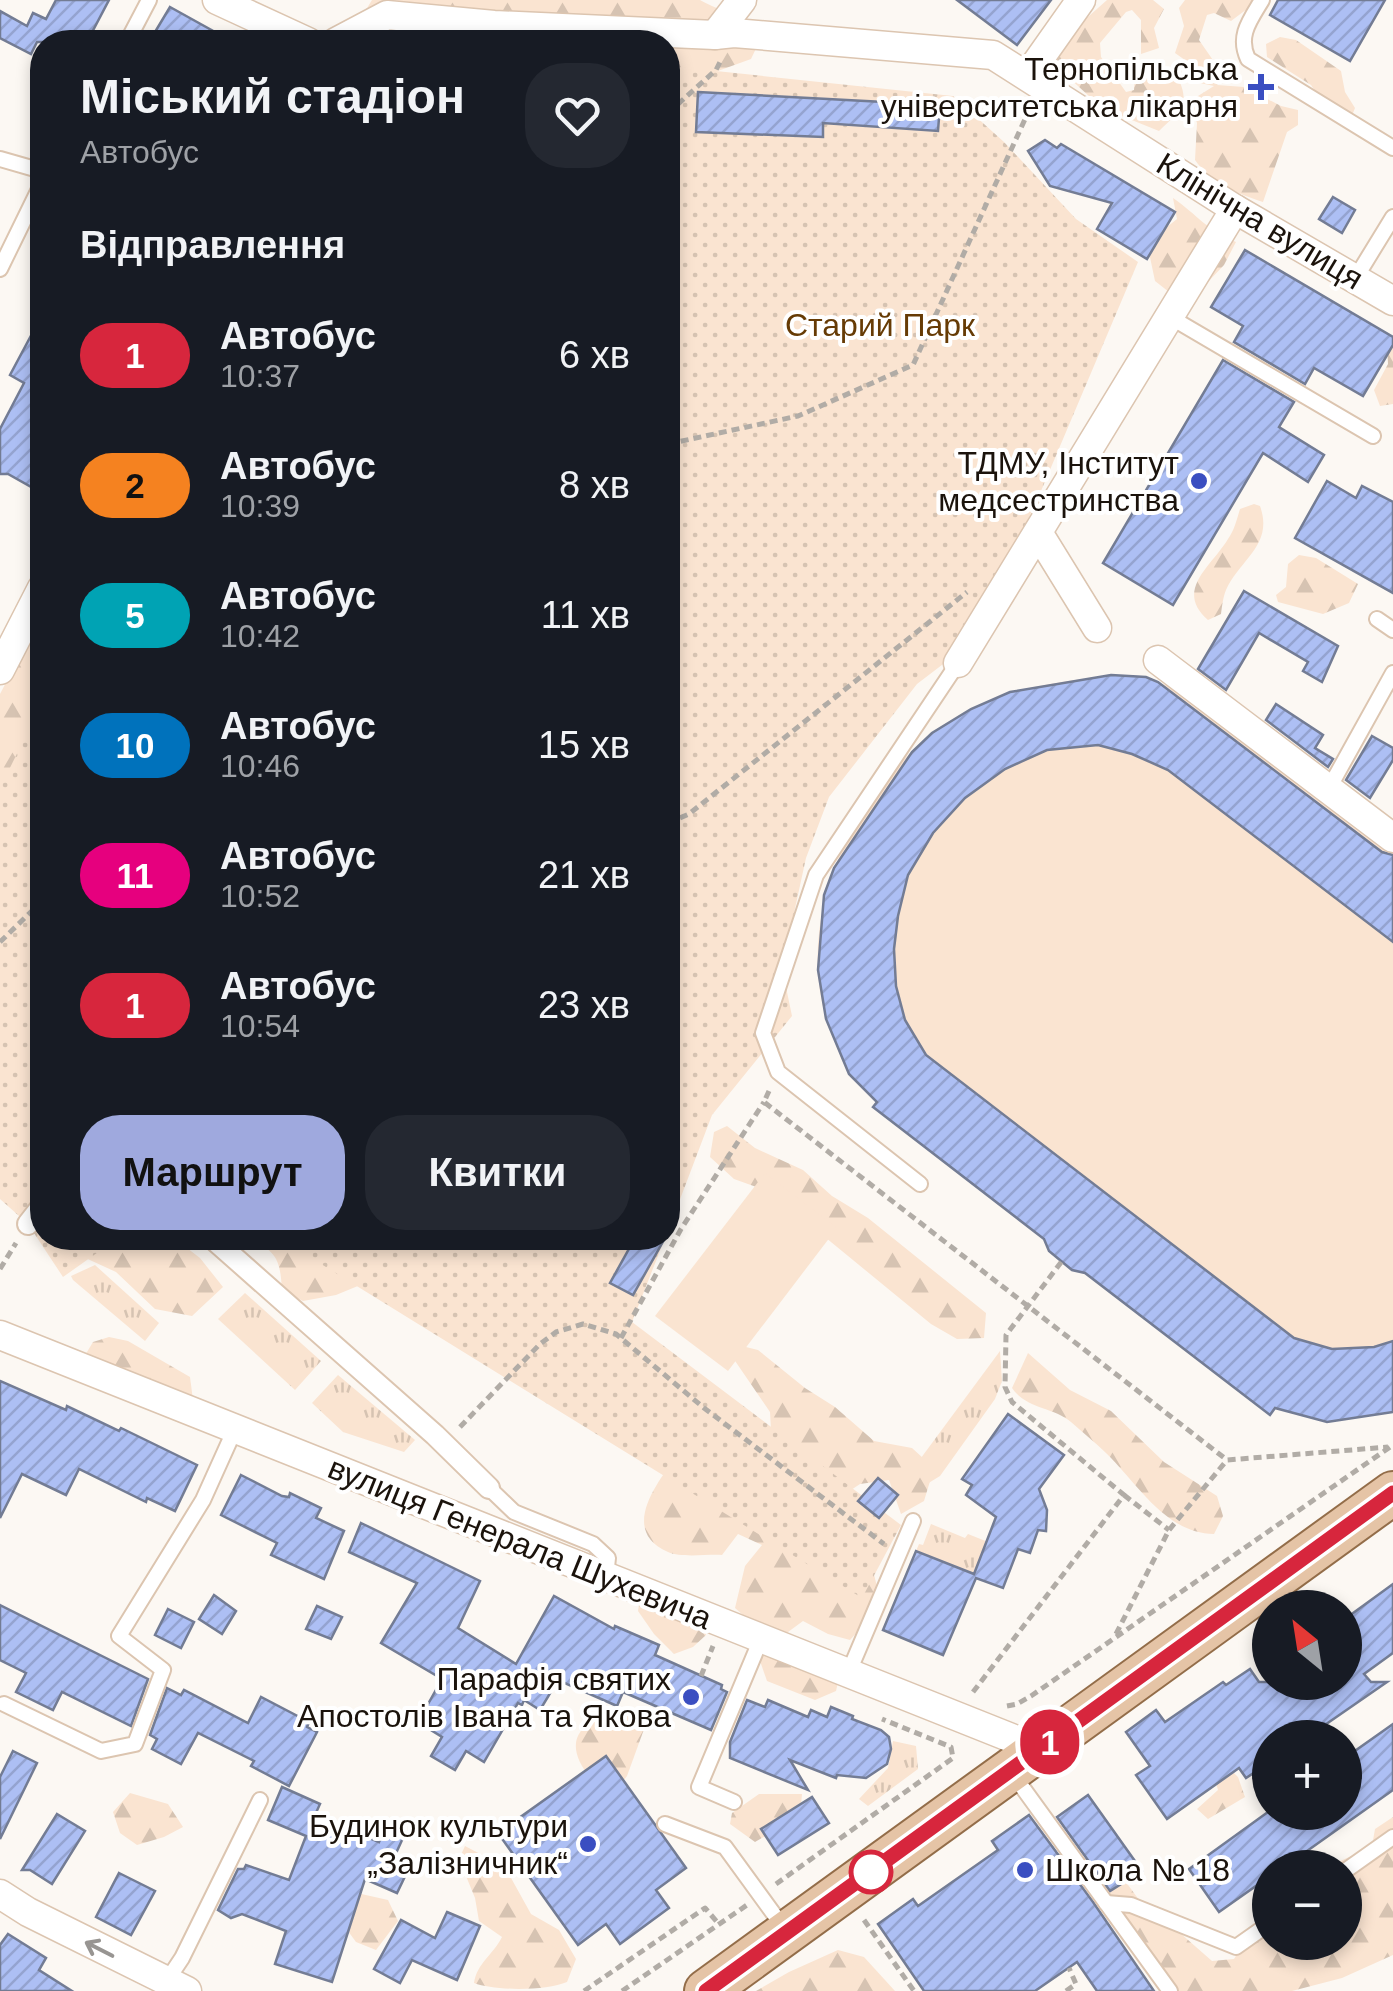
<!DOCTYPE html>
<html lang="uk">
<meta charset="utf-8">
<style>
body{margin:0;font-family:Arial,sans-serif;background:#242831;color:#f1f3f6;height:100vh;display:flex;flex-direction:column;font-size:38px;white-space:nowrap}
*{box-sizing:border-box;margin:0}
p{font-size:32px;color:#9ea1a6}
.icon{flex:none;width:55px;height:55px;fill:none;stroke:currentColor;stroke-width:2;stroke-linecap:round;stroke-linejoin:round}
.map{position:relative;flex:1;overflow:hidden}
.panel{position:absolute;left:30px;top:30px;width:650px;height:1220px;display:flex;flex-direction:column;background:#171b24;border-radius:40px;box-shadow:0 5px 15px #0003}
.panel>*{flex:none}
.badge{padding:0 20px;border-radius:32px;font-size:35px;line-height:65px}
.needle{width:65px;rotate:330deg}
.buttons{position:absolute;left:1252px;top:1590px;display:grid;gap:20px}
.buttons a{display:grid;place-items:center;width:110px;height:110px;border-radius:50%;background:#171b24;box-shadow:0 5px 15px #0003;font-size:50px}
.map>.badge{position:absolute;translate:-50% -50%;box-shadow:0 0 0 5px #fff}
h2{padding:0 50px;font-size:38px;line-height:90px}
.round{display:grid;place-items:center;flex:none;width:105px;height:105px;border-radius:40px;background:#242831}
.summary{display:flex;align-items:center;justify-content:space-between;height:170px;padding:0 50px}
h1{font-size:48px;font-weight:700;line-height:75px}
.action{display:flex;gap:20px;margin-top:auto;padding:20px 50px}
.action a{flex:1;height:115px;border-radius:40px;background:#9fa9de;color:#111;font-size:40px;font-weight:700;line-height:115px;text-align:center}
.action a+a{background:#242831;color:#f1f3f6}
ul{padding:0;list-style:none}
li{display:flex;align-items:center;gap:30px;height:130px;padding:0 50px}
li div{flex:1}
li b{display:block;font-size:38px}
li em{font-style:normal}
li .badge{min-width:110px;font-weight:700;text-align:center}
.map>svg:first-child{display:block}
.grass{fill:url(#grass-tufts)}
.forest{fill:url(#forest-firs)}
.park{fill:url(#park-dots)}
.pitch{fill:#fae4d1}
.building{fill:url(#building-hatch);stroke:#737c94;stroke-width:2.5}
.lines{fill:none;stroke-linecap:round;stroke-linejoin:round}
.service-casing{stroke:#dcc5b0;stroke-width:18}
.pedestrian-casing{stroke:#dcc5b0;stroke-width:24}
.minor-casing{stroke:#dcc5b0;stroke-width:31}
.primary-casing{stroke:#936d49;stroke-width:46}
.path{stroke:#b1aca6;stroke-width:5;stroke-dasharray:8 5;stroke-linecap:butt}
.service{stroke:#fff;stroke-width:14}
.pedestrian{stroke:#fff;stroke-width:20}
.minor{stroke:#fff;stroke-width:28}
.primary{stroke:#e5c4a6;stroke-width:42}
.oneway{stroke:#989592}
.line-casing{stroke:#fff;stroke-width:22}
.line{stroke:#d7263d;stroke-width:15}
.poi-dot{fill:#3a4ec1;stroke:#fff;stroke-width:4}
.stop-dot{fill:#fff;stroke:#d7263d;stroke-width:5}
.labels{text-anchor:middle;stroke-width:8;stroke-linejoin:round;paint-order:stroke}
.poi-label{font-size:32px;fill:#1b130c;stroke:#fff;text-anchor:end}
.street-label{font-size:32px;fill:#1b130c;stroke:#fff}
.park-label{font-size:32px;fill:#663b05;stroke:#fff}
</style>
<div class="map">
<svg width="1393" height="1991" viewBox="0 0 1393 1991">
<defs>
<pattern id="grass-tufts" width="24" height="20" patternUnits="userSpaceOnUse" patternTransform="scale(2.5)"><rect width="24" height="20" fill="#fae4d1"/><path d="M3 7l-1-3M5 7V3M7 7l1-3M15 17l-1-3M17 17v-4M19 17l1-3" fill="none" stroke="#d6c3b2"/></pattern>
<pattern id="forest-firs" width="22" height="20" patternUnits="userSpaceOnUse" patternTransform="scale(2.5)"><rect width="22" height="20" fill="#fae4d1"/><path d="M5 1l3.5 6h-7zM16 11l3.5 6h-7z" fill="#d6c3b2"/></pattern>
<pattern id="park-dots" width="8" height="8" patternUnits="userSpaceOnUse" patternTransform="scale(2.5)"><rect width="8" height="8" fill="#fae4d1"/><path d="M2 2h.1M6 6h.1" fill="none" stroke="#d6c3b2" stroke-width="1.8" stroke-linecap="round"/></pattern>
<pattern id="building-hatch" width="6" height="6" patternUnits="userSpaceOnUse" patternTransform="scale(2.5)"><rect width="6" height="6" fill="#adbff4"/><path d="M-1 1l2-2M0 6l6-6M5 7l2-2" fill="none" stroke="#94a3d0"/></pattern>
</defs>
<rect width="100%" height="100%" fill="#fcf8f3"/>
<g class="grass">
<path d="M95,1265L159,1323L145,1341L73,1280L71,1276Z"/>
<path d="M245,1293L321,1361L295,1390L218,1319Z"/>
<path d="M1000,1351L1002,1381L995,1399L940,1476L927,1484L918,1462Z"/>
<path d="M338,1375L415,1440L404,1452L343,1432L312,1403Z"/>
<path d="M931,1524L965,1538L968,1534L993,1544L977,1575L916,1551L919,1544L923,1545Z"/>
<path d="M893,1741L916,1746L918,1769L868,1806L859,1799L888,1768Z"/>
</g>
<g class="forest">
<path d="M372,0H700C722,12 746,17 762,36L751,59L668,89V42H346Z"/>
<path d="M1107,0H1153L1164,9L1154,28L1159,48L1141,54V20L1132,10L1126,12L1100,43L1101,57L1126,92L1134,90L1135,77L1148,70L1177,75C1191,106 1182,109 1159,131L1102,108L1055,65L1071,32Z"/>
<path d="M1185,0H1259L1231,21L1214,13L1207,15L1199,40L1224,76L1217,85L1244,87L1281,106L1298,110V125L1287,132L1263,202C1238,194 1210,182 1195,160L1197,123L1190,101L1214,86L1200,83L1192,65L1175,53L1184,26L1179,8Z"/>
<path d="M1280,37L1296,40L1341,71L1345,92L1355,108L1351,118L1319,97L1311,85L1267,57L1266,44Z"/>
<path d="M1173,198C1199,216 1205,229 1236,242L1224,265L1191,300L1169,292L1155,281L1147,243L1177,219Z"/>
<path d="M1393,335V404L1380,406L1374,390L1388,364L1387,343Z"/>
<path d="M1254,504L1260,506C1274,545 1240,559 1226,590C1223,597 1222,607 1221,614L1208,620C1174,590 1211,567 1228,539C1234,531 1237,519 1240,509Z"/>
<path d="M1299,555L1316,558L1358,584L1349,603L1323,614L1278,602L1276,595L1286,587L1288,564Z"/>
<path d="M42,614V1017L0,970V694Z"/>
<path d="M727,1126L755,1148L803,1170L832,1196L868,1218L986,1313L984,1338L957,1339L931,1324L770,1192L734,1179L710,1157L714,1132Z"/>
<path d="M66,1238H174L200,1258L223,1287L192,1316L155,1309L116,1272L68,1250Z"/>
<path d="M248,1238H628L370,1281L336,1295L303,1301L282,1290C280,1257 276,1252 248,1238Z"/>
<path d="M109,1337L128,1341L190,1377L193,1400L148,1402L105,1393L78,1367L93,1342Z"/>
<path d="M738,1345L758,1350L805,1388L835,1407L874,1441L912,1448L934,1468L924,1501L901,1514L889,1480L860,1484L842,1496L772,1448L770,1412L731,1355Z"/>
<path d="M1028,1353L1070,1390L1111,1411L1164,1462L1217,1496L1223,1516L1214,1534C1165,1533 1138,1484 1106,1453C1095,1442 1082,1432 1071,1422C1053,1407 1026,1409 1012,1388Z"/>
<path d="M678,1455L870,1558L880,1599L869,1619L850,1640L828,1634L803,1621L784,1635H766L735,1608L745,1566L762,1545L738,1534L722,1555C707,1554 681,1558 668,1552C619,1531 657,1482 678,1455Z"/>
<path d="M641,1593L704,1611L706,1635L693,1647L674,1654L654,1634L638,1611Z"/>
<path d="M774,1646L840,1673L836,1691L815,1700L767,1681L759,1658Z"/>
<path d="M626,1710L647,1721L627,1776L617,1789L604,1793C562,1752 565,1722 626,1710Z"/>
<path d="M1223,1762L1238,1777L1245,1797L1208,1819L1197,1809L1218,1790L1212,1769Z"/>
<path d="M130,1793L168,1804L183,1827L164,1837L137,1845L120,1833L113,1812Z"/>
<path d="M759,1794H802L800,1816L755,1842L730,1824L732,1813Z"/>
<path d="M1393,1817V1955L1342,1978L1292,1991H1179L1097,1879L1123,1878L1150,1915L1163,1918L1212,1961L1234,1959L1250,1934L1270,1931V1942H1345V1916L1354,1910H1345V1868L1328,1867L1372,1846L1375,1829Z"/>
<path d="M465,1846L505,1867L531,1914L559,1930L576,1959L567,1982C546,1991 495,1991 474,1983C477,1963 493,1955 502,1937L479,1921L475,1898L459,1859Z"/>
<path d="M348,1891L388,1900L398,1921L376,1950L356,1942L345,1927Z"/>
<path d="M838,1950L864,1957L895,1991H756L789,1972Z"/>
</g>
<g class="park">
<path d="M668,66L953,96L1004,142L1076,219L1138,262L1041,491L972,642L917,684L829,797L806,858L782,968L792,1016L712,1115L668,1231Z"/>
<path d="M42,703V1238H118L63,1277L28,1224L0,1199V788Z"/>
<path d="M279,1238H665L632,1322L901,1525L862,1598Z"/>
</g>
<g class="pitch">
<path d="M1111,675L1146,677L1180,691L1393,852V1412L1327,1422L1275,1408L1270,1415L1085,1273L1072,1270L1044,1239L873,1107L877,1102C868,1093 857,1084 850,1075C843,1065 839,1051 834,1040C782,920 861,766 971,709C1014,686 1064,682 1111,675Z"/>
<path d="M765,1173L837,1228L728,1371L655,1316Z"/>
</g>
<g class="building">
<path d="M56,0H109L88,40L94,42H37L31,54L0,38V11L27,26L33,13L46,19Z"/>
<path d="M957,0H1051L1017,45Z"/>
<path d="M1278,0H1385L1350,61L1270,15Z"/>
<path d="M170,7L233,42H149Z"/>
<path d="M698,92L940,105L938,131L823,123V137L696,132Z"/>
<path d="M1045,140L1057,148L1061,144L1175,212L1147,259L1097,229L1112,203L1050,186L1028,151Z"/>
<path d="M1333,197L1355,210L1342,233L1319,219Z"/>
<path d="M1245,250L1393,337V345L1363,396L1314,368L1305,384L1234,342L1243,326L1211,307Z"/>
<path d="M42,315V493L8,474H0V429L24,383L10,375Z"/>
<path d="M1223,360L1294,402L1279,427L1324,455L1308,482L1263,453L1173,605L1103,563Z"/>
<path d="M1327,481L1356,498L1362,486L1393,502V593L1295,538Z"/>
<path d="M1244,591L1338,646L1322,682L1303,671L1308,662L1259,633L1226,690L1198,669Z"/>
<path d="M1111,675L1146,677L1158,682L1382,852L1393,855V942L1168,770L1132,754L1098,745L1047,750L1005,769L965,798L933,833L908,875L898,916L894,949L896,986L905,1020L926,1055L1294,1338L1332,1349L1374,1347L1393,1341V1412L1327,1422L1275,1408L1270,1415L1085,1273L1072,1270L1049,1251L1044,1239L873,1107L877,1102L849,1074L826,1019L818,970L824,895L834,868L912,752L932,733L971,709L1010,692Z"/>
<path d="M1276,704L1323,735L1315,748L1333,759L1328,767L1266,720Z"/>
<path d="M1372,736L1393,748V760L1370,798L1346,780Z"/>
<path d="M635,1238H665L633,1295L610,1283Z"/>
<path d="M0,1381L66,1410L67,1406L119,1431L121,1428L197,1465L175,1511L147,1498L146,1502L79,1469L66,1495L22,1474L0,1518Z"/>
<path d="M1008,1414L1064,1455L1039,1489L1047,1510L1046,1531L1038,1530L1030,1553L1018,1549L1003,1588L976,1578L943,1655L883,1630L916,1551L974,1574L996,1517L966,1495L972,1485L962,1479Z"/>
<path d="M241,1475L282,1496L289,1497L290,1493L321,1508L316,1518L344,1531L324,1579L271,1555L277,1543L221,1515Z"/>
<path d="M878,1478L898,1495L879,1518L858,1501Z"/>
<path d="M361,1523L480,1581L458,1628L516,1664L554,1596L614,1629L615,1626L659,1645L655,1655L722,1685L721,1689L727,1692L711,1730L623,1692L617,1706L558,1680L540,1710L524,1700L522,1705L518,1703L484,1762L466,1751L455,1770L431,1756L442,1737L418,1722L442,1679L381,1643L417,1583L349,1552Z"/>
<path d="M1393,1584V1653L1364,1674L1371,1682H1387L1306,1738H1270V1762L1246,1778L1239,1768L1167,1819L1136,1775L1150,1766L1126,1732L1156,1710L1165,1722L1223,1682L1226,1685L1250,1669L1259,1682H1345V1619Z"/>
<path d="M214,1595L236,1611L222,1634L199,1619Z"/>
<path d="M0,1605L148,1679L131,1726L62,1692L53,1710L16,1692L26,1673L0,1660Z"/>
<path d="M317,1606L342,1617L331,1639L306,1629Z"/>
<path d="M168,1609L194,1622L181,1648L155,1635Z"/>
<path d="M167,1688L181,1695L184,1690L248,1723L261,1697L309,1722L307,1727L317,1732L289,1786L251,1766L254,1761L198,1733L181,1764L152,1749L157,1739L150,1735Z"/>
<path d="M747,1700L765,1707L768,1700L808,1717L811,1710L827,1717L831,1707L853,1716L852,1719L881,1730L889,1737L891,1749L887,1764L866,1778L837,1775L836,1778L790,1760L808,1790L730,1758V1742Z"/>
<path d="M1393,1724V1790L1283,1868H1270V1876L1219,1912L1189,1869L1268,1812H1345V1758Z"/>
<path d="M13,1751L37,1763L0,1839V1777Z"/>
<path d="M606,1756L686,1868L656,1890L669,1908L620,1944L606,1924L578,1945L498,1833Z"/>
<path d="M282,1787L320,1804L315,1815L379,1842L384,1830L403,1838L392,1862L408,1870L397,1893L365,1879L332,1982L275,1964L286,1931L242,1914L231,1918L218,1910L238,1869H244L246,1865L289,1880L306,1836L268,1820Z"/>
<path d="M1088,1795L1142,1871L1110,1891L1057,1817Z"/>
<path d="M812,1797L829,1823L778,1855L761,1829Z"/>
<path d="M57,1814L85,1831L52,1884L30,1870H22Z"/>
<path d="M1029,1815L1093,1902L1154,1991H1097L1077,1962L1035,1991H924L878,1924L913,1899L918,1906L998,1850L992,1841Z"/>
<path d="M119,1873L155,1891L131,1935L96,1917Z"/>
<path d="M447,1912L480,1926L457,1980L412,1960L400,1983L374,1969L401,1920L435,1938Z"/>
<path d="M8,1934L46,1958L39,1970L72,1991H0V1945Z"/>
</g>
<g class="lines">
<g class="service-casing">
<g id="service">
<path d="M1262,0C1250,20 1237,36 1248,59L1393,148"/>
<path d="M127,42L149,0"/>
<path d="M0,159L42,171"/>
<path d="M0,269L42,183"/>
<path d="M1355,279L1393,217"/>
<path d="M1170,317L1373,436"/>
<path d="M1377,619L1393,630"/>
<path d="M1328,790L1393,673"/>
<path d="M920,1184L778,1072L763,1033L816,875L958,663"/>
<path d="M489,1488L514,1512L593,1544L608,1558L606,1576"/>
<path d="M848,1674L913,1521"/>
<path d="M4,1704L101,1751L135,1744L163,1670L119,1636L203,1500L235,1429"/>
<path d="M1012,1773L1170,1991"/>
<path d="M734,1802L699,1787L761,1639"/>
<path d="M665,1824L725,1847L784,1928"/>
<path d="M1345,1871L1393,1837"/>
<path d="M1106,1903L1131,1905L1236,1947L1270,1923"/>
<path d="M166,1982L182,1958L260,1800"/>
</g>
</g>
<g class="pedestrian-casing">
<g id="pedestrian">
<path d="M28,1224L42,1206"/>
<path d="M212,1238L435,1435L489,1488"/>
</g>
</g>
<g class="minor-casing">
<g id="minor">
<path d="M217,0L308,42"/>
<path d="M715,35L742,0"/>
<path d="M336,42L387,15L494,25L715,35L734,33L993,55L1235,209L1393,301"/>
<path d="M1028,75L1081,0"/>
<path d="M1039,534L1097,628"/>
<path d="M1158,660L1393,838"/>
<path d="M958,663L1235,209"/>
<path d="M0,670L42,588"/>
<path d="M0,1335L1039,1749"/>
<path d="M0,1894L28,1912L187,1991"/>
</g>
</g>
<g class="primary-casing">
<path id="primary" d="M706,1991L1393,1493"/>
</g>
<g class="path">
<path d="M668,113L716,70L720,62"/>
<path d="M668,444L798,416L913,365L1026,117V107"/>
<path d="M668,823L689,814L967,592"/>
<path d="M0,942L37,906"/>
<path d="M36,1029L39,904L42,897"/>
<path d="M769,1091L764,1102L1227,1460L1388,1447"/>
<path d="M0,1269L16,1243"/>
<path d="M621,1338L681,1229L764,1102"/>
<path d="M460,1427L540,1344L556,1332L583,1324L616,1334L704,1408L884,1544"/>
<path d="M1124,1495L1169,1530"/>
<path d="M1116,1634L1169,1530L1227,1460"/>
<path d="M701,1676L713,1646"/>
<path d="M973,1692L1124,1495L1012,1402L1005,1387L1006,1335L1062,1261"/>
<path d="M1007,1706L1017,1704L1031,1696L1393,1445"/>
<path d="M776,1884L953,1758L951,1747L882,1719"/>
<path d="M864,1920L914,1991"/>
<path d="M584,1991L705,1908L718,1923"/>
<path d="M622,1991L747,1905"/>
<path d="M1066,1991L1076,1984L1069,1968"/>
</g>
<use href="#service" class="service"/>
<use href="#pedestrian" class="pedestrian"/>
<use href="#minor" class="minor"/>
<use href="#primary" class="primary"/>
</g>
<defs><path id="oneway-shaft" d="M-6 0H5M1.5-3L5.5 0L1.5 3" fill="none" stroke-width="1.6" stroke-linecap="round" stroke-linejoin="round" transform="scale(2.5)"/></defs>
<use class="oneway" href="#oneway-shaft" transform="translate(99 1949) rotate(-153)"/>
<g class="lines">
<g class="line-casing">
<path id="line" d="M706,1991L1393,1493"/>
</g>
<use href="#line" class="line"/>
</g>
<g class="poi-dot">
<path d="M1256 72h10v10h10v10h-10v10h-10v-10h-10v-10h10z"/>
<circle cx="1199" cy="481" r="10"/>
<circle cx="691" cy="1697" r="10"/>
<circle cx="588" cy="1844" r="10"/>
<circle cx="1025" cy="1870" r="10"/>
</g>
<circle class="stop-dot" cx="871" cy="1872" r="20"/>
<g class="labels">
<g class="poi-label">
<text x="1238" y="80">Тернопільська<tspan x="1238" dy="37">університетська лікарня</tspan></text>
<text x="1179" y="474">ТДМУ, Iнститут<tspan x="1179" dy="37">медсестринства</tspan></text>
<text x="671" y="1690">Парафія святих<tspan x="671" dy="37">Апостолів Івана та Якова</tspan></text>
<text x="568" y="1837">Будинок культури<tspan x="568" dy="37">„Залізничник“</tspan></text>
<text x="1045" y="1881" text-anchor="start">Школа № 18</text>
</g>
<g class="street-label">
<text transform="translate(1260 221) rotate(31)" y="11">Клінічна вулиця</text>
<text transform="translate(520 1543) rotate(22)" y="11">вулиця Генерала Шухевича</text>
</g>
<g class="park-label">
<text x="880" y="336">Старий Парк</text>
</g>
</g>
</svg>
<div class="buttons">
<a><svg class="needle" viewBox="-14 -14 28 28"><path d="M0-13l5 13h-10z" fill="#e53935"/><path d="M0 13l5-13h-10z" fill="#9ea1a6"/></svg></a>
<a>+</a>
<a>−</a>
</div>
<b class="badge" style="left:1050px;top:1742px;background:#d7263d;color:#fff">1</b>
<section class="panel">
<div class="summary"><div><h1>Міський стадіон</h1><p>Автобус</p></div><a class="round"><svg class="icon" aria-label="heart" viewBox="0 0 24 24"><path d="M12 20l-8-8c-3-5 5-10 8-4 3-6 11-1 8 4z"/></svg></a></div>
<h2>Відправлення</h2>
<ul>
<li><span class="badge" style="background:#d7263d;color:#fff">1</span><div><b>Автобус</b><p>10:37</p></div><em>6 хв</em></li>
<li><span class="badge" style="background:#f58220;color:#111">2</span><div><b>Автобус</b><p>10:39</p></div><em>8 хв</em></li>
<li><span class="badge" style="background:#00a3b4;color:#fff">5</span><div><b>Автобус</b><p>10:42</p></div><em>11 хв</em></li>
<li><span class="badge" style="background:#0072bc;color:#fff">10</span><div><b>Автобус</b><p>10:46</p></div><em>15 хв</em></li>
<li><span class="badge" style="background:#e6007e;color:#fff">11</span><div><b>Автобус</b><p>10:52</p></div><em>21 хв</em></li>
<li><span class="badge" style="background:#d7263d;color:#fff">1</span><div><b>Автобус</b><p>10:54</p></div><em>23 хв</em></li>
</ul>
<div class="action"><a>Маршрут</a><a>Квитки</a></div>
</section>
</div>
